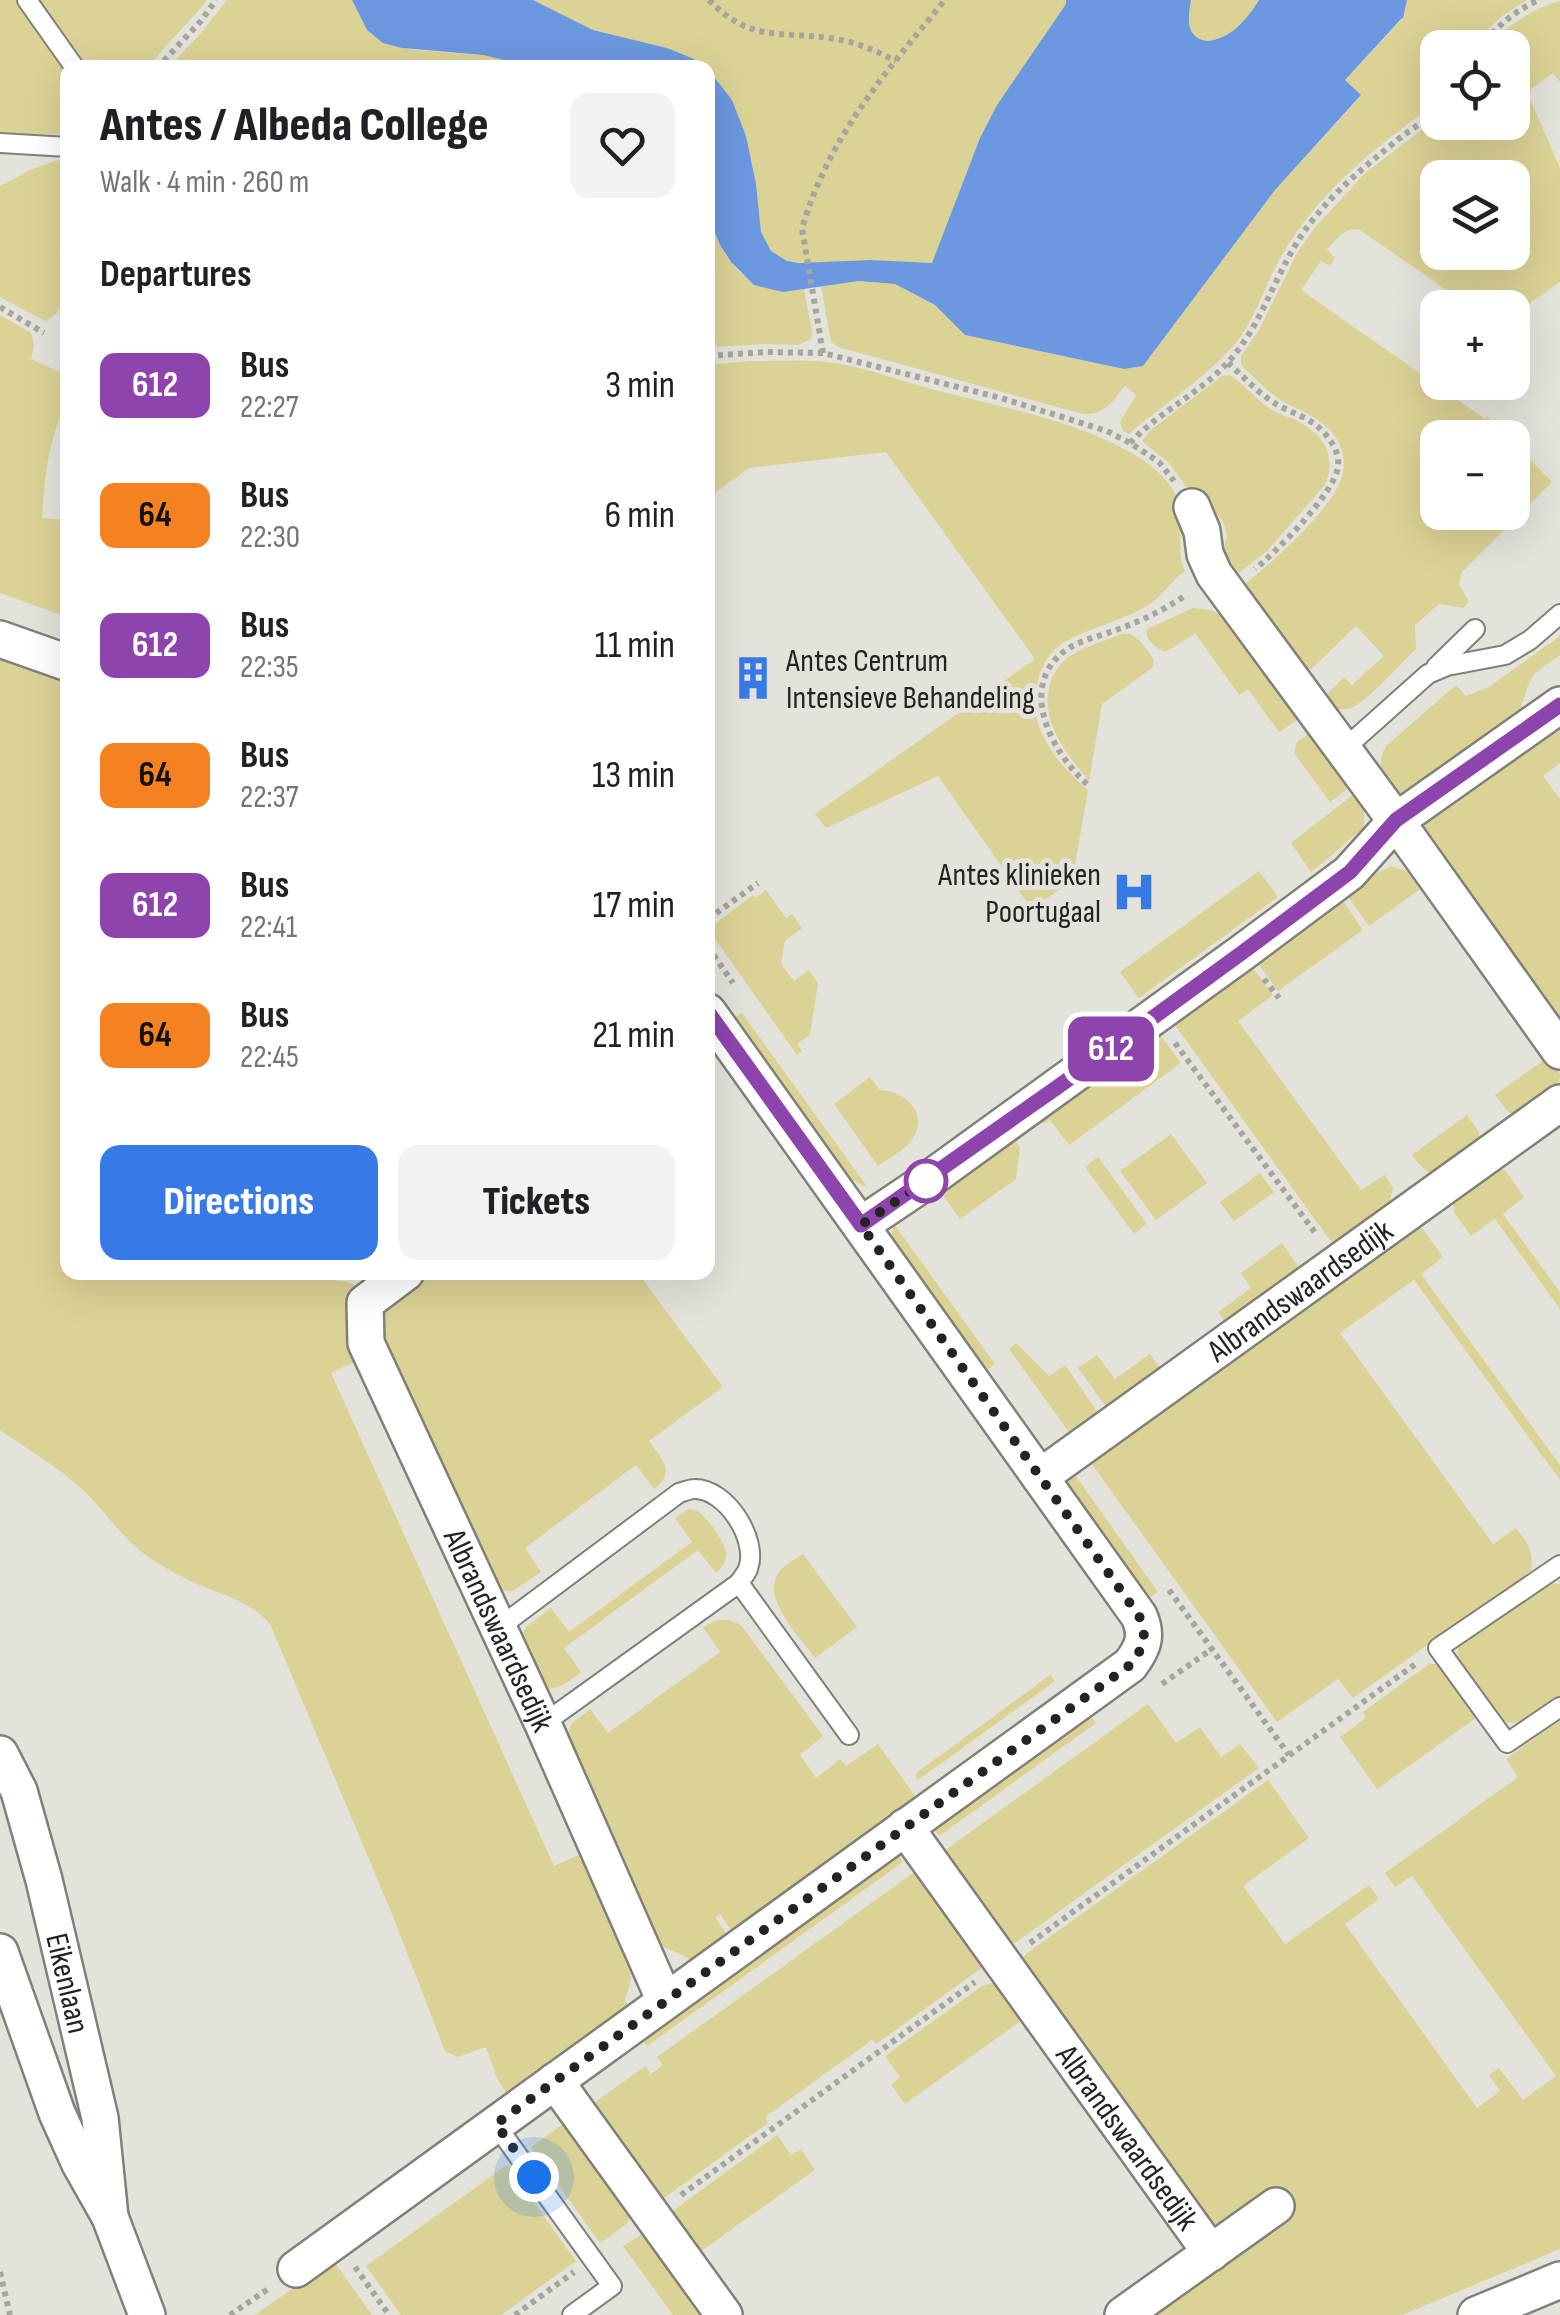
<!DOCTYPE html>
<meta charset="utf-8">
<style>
body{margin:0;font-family:"Sofia Sans Condensed",sans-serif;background:#f2f2f2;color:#202124;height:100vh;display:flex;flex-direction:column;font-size:38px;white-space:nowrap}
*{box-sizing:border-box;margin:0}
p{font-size:32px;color:#757577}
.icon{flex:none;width:55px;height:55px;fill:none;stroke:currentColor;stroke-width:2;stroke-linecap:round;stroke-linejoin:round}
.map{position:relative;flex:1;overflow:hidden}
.panel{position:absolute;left:60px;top:60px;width:655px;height:1220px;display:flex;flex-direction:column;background:#fff;border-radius:20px;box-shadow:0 10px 40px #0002}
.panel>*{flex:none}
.badge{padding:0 20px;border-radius:15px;font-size:35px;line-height:65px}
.tools{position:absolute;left:1420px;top:30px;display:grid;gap:20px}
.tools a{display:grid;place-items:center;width:110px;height:110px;border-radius:20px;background:#fff;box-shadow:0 10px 40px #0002;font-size:50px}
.you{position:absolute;width:50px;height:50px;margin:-25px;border:8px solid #fff;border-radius:50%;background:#1a73e8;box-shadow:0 0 0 15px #1a73e833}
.map>.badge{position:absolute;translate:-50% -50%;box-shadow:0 0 0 5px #fff}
h2{padding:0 40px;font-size:38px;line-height:90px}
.round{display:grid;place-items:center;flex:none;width:105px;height:105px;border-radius:20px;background:#f2f2f2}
.headline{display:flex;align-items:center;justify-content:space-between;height:170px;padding:0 40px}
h1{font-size:48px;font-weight:800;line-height:75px}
.primary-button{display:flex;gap:20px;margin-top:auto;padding:20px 40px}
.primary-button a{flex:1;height:115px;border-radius:20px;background:#367ae8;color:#fff;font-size:40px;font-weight:800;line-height:115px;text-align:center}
.primary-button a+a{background:#f2f2f2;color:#202124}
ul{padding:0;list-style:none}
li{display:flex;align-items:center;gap:30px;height:130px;padding:0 40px}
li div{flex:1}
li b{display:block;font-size:38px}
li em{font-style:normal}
li .badge{min-width:110px;font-weight:700;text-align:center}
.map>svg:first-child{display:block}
.green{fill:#dbd295;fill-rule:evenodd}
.water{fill:#6b98e0}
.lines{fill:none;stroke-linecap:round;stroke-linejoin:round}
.service-casing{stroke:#818079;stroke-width:22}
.minor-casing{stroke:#818079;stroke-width:40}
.path{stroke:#a6a59f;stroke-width:6;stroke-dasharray:5 5;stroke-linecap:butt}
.service{stroke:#fff;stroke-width:18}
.minor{stroke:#fff;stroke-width:35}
.line-casing{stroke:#fff;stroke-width:22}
.line{stroke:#8e44ad;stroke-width:15}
.walk{stroke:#242321;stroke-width:10;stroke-dasharray:0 18}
.stop-dot{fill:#fff;stroke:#8e44ad;stroke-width:5}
.labels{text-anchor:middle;stroke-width:10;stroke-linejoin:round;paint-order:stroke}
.poi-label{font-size:32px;fill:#242321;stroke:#e4e3db;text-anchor:start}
.street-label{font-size:32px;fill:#242321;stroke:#e4e3db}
</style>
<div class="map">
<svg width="1560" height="2315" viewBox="0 0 1560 2315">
<rect width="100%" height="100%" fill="#e4e3db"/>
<g class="green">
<path d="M0,0H15L67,74V135L0,133Z"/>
<path d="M38,0H207C189,24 165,43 149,68L88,67Z"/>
<path d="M227,0H352L367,30L383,43L412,50L483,55L533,67L168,68L200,34Z"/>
<path d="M533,0H1066V4L997,105L980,138L933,263L871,260L817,264L787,261L778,257L765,244L761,232L752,163L732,100L708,68L694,59L667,48L593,30Z"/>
<path d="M1191,0H1259C1247,19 1231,39 1207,41C1185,37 1188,18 1191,0Z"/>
<path d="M1407,0H1527L1502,16L1470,47L1438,48L1437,98L1431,93L1422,103L1425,109L1423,113C1369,152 1316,196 1282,255C1265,284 1256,318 1235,344C1204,380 1164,403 1129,434L1123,431L1120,422L1136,395L1125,386C1112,401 1106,415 1083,414L838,347L831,342L821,286L859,281L895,284L935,305L965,335L1124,369L1143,366L1275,190L1361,96L1345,80L1404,17Z"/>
<path d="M1560,1V82L1553,73L1532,88L1529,97L1560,168V282L1513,315L1512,308L1471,307L1360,230C1345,226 1337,239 1327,249L1335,258L1330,266L1321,261L1301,290L1485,419L1487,416L1508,437L1438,438V512H1512L1513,442L1552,482L1462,572L1459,584L1469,602L1463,608L1439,604L1415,625L1416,649C1402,662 1366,703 1351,708C1339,712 1330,707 1322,699L1344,677L1352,685L1384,656L1356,626L1305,675L1240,588C1268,566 1337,507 1343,472C1346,456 1340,440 1329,429C1315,415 1299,410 1282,401C1267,392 1254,377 1241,365V356L1259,330L1296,255L1313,230L1364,174L1437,118L1438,122H1512V48L1486,47C1509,26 1530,9 1560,1ZM1438,178H1512V252H1438Z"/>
<path d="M67,157V241L59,250L66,256L61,263L67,267C68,291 68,309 45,321L0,297V186L30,170Z"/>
<path d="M708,217C725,265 750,298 804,289L812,331L811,339L798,345L769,344L708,347Z"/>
<path d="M0,315L31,333L34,346L31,359L67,375C68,400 57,421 51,446C45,470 44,494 42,518L67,520V617L0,593Z"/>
<path d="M751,361C779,361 808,359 835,363C870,369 904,382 939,391C1004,408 1126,429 1169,484C1195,518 1171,541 1185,571C1170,582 1162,598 1145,607C1118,623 1086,628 1060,645C1049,653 1043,664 1039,677C1023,722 1055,762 1088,790L1072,882L1031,908L938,776L826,828L815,814L1035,659L886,452L749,468L708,498V365Z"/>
<path d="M1230,375C1246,386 1258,402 1274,411C1281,415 1289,417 1296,420C1323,434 1338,456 1325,485L1267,551L1236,575L1228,571L1222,554L1227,538L1226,530L1222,520L1194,497L1169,463L1142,441L1152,429L1222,376Z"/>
<path d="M1193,608L1210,610L1226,617L1300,718L1279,732L1248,689L1239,695L1195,633L1166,652C1157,649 1144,640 1147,629Z"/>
<path d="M1122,634C1138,632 1145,648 1154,660L1152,668L1102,704L1089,781C1066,753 1038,720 1051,681C1055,671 1061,662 1070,656C1085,646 1105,641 1122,634Z"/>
<path d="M1560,636V655L1534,674L1527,688L1519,712L1414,793C1387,800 1372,769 1386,746L1456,685L1466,696L1489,687Z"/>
<path d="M0,655L67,680L68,1272H336V1281L349,1282L354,1285L351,1346L357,1361L331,1373L554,1866L581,1854L628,1960L631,1979L625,2001L630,2007L507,2095L497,2078L486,2047L458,2057L445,2051L392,1914L270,1624C252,1601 215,1593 189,1580C168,1570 147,1558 130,1542C113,1525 100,1506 83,1490C57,1467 28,1449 0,1430Z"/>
<path d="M1560,718V763L1543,776L1560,799V1026L1422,834L1424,819Z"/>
<path d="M1311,732L1350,787L1330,802L1294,753L1297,742Z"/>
<path d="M1354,794L1364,809V828C1345,841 1331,858 1311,872L1291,843Z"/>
<path d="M1391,866L1410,872L1423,887L1369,926L1346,894L1373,875Z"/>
<path d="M1259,871L1278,897L1139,998L1120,972Z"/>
<path d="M766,890L786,918L792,914L802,928L785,941L781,964L794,981L809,970L818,983L810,1035L797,1044L802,1051L797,1055L708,929L753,895L756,898Z"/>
<path d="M1341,898L1363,930L1278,991L1256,961Z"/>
<path d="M1251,965L1273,995L1238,1021L1361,1190L1385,1175L1393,1188L1390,1201L1332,1243L1172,1021Z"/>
<path d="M742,1013L868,1188L850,1179L840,1170L732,1019Z"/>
<path d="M1158,1032L1181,1063L1069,1145L1050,1120L1044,1124L1040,1117L1124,1056L1140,1076L1159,1062L1144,1042Z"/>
<path d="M1548,1057L1560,1074L1559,1088L1515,1115L1508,1112L1495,1095Z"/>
<path d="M870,1077L880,1090C906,1091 931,1115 911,1141C903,1151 888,1159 878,1166L834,1104Z"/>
<path d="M1467,1115L1479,1132L1480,1140L1437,1175C1426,1173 1419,1164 1412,1155Z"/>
<path d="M1171,1134L1207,1183L1156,1220L1120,1171Z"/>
<path d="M1013,1137L1020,1148L1016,1179L960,1219L939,1190Z"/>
<path d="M1098,1157L1147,1224L1134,1234L1085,1167Z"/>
<path d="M1497,1168L1506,1171L1524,1197L1503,1214L1560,1292V1309L1495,1219L1471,1236L1454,1212L1453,1199Z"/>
<path d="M1260,1173L1274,1192L1234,1221L1220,1202Z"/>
<path d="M894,1224L995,1364L986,1371L891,1239Z"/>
<path d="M1412,1227L1422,1228L1443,1257L1421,1274L1560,1465V1480L1414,1280L1340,1333L1493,1544L1516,1528C1528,1543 1534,1552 1531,1571L1353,1698L1338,1679L1277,1722L1089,1460Z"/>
<path d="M1282,1243L1299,1268L1225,1322L1218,1312L1251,1288L1241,1273Z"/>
<path d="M425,1273H638L686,1338L684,1341L687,1339L723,1387L649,1441C662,1460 677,1472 654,1489L636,1465L525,1548L541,1572L513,1591L500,1590L377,1328L379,1306Z"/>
<path d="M1016,1343L1049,1376L1065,1365L1099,1414L1074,1439L1009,1349Z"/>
<path d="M1150,1354L1161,1369L1107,1408L1078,1368L1097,1355L1115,1379Z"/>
<path d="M1075,1475L1158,1592L1149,1598L1065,1482Z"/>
<path d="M689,1509C692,1510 695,1510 697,1511C705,1514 725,1543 726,1552C727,1561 722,1568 716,1573L698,1550L564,1648L581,1672C569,1681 559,1691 544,1688L521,1639L526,1627L551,1608L569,1632L692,1542L675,1518Z"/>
<path d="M803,1554L857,1627L815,1658C801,1638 761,1599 778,1574C783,1565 794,1560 803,1554Z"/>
<path d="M1548,1583L1560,1584V1697C1541,1710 1524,1730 1500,1720L1460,1665L1457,1654L1460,1641Z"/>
<path d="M717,1620H729L741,1625L823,1736L800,1755L816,1778L840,1759L846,1766L878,1744L918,1800L733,1933L720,1914L715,1917L728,1936L692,1962C685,1953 667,1952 655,1940L566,1739L571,1724L590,1709L608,1733L720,1652L703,1627Z"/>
<path d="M1429,1664H1436L1440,1667L1476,1718L1377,1789L1340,1737L1366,1718L1363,1712Z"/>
<path d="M1050,1675L1055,1681L918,1780L915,1774Z"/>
<path d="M1148,1704L1176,1743L1200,1727L1221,1757L1240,1744L1259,1768L1015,1943L1003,1941L937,1856Z"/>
<path d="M1090,1715L1096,1723L939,1836L933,1828Z"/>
<path d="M1560,1720V2249L1402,2315H1147L1221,2226H1209L1022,1961L1026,1954L1268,1780L1309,1838L1243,1886L1285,1944L1369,1885L1379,1899L1345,1924L1477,2108L1500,2091L1489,2075L1499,2068L1523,2100L1556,2076L1412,1876L1395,1887L1385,1873L1518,1777L1506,1759Z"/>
<path d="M897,1854L903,1862L647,2046L641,2038Z"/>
<path d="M923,1866L983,1967L876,2044L872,2040L765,2117L768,2123L664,2198H655L587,2108L645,2066L651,2074L663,2065L657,2057Z"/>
<path d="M991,1983H999L1029,2015L905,2104L891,2085L900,2077L885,2056L982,1986Z"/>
<path d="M572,2118L632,2213L627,2224L600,2243L531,2147Z"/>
<path d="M777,2135L791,2155L801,2149L815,2170L693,2257L671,2212Z"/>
<path d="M507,2165L576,2261L501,2315H401L366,2266Z"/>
<path d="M644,2233L713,2315H673L623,2246Z"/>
<path d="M333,2260L372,2315H255Z"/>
</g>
<g class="water">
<path d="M352,0H533L593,30L667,48L694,59L705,67H533L483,55L402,48L383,43L367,30Z"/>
<path d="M1066,0H1191C1188,18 1185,37 1207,41C1231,39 1247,19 1259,0H1407L1403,19L1402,18L1345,80L1361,95L1275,190L1143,366L1124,369L965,335L935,305L895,284L859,281L783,292L754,285L731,262L720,245L708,217V69L732,100L746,136L756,184L761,232L771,251L787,261L800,263L871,260L932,263L980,138L997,105L1066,4Z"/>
</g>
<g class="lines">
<g class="service-casing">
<g id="service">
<path d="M27,0L75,68"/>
<path d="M0,143L68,147"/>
<path d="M1436,667L1475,629"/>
<path d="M1344,749L1428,674L1447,666L1505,655L1530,640L1560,614"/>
<path d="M1560,1565L1438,1648L1507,1743L1560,1707"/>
<path d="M739,1583L849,1735"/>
<path d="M497,1629L679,1493C682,1492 692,1489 694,1489C726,1488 759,1540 748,1569C746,1574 742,1578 739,1583L543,1724"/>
<path d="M496,2125L612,2286L572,2315"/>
</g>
</g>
<g class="minor-casing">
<g id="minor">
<path d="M1192,507L1202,531L1205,554L1214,574L1396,821L1560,1051"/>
<path d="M0,639L68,663"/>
<path d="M861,1225L931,1178L1243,952L1349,873L1396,821L1560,705"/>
<path id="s1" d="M406,1272L365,1303L366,1343L543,1724L665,2001"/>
<path id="s2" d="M1040,1477L1560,1103"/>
<path id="s3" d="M0,1754L19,1791L44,1880L100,2118L110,2217"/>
<path id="s4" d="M905,1827L1211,2253"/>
<path d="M0,1952L57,2113L80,2164L110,2217L147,2315"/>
<path d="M555,2081L724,2315"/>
<path d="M296,2269L1130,1665C1143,1648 1148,1636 1139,1616L708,1012"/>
<path d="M1123,2315L1276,2206"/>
<path d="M1476,2315L1560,2280"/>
</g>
</g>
<g class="path">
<path d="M709,0C751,44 782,30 835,39C857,42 876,51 896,61"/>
<path d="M1478,48C1496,28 1515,10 1539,0"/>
<path d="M157,68L201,21L216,0"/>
<path d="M0,307L44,333"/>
<path d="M823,353L802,229C828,137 886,72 945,0"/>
<path d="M708,356L766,352L823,353L1001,398L1107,431L1130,443L1159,462L1174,481"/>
<path d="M1228,363C1243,376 1258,393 1276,404C1289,412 1305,416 1317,426C1328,435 1340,451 1338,466C1336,492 1276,552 1255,569"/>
<path d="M1130,443C1160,411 1201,393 1230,360C1266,319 1278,263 1312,221C1336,190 1365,166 1395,142C1409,130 1425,122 1438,109"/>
<path d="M1087,784C1052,753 1016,686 1066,650C1080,640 1100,636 1116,630C1141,621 1164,610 1186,595"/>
<path d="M708,919L758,883"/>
<path d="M708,947L733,983"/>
<path d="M1264,979L1279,998"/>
<path d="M1175,1043L1316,1234"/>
<path d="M1169,1590L1289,1755"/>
<path d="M1162,1684L1212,1649"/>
<path d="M1030,1943L1417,1663"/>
<path d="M681,2195L975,1982"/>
<path d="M355,2267L389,2315"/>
<path d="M0,2272L10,2315"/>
<path d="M230,2315L271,2287"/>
<path d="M515,2315L574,2272"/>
</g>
<use href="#service" class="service"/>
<use href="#minor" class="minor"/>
</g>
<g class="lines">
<g class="line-casing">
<path id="line" d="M708,1012L861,1225L1059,1086L1243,952L1350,872L1396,820L1560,705"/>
</g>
<use href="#line" class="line"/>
<path class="walk" d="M534,2177L496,2124L1130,1665C1144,1648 1148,1636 1139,1616L861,1225L930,1178L926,1181"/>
</g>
<defs>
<g id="building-bare" transform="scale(3.45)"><path d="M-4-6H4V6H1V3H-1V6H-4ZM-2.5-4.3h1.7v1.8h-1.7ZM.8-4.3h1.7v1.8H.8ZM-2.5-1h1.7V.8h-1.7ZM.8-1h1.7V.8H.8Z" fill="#367ae8" stroke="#e4e3db" stroke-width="2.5" paint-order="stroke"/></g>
<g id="hospital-bare" transform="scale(3.45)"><path d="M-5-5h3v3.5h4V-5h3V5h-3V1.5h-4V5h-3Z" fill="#367ae8" stroke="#e4e3db" stroke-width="2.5" paint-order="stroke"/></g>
</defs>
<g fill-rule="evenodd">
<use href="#building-bare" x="753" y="678"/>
<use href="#hospital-bare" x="1134" y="892"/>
</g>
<circle class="stop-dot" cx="926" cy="1181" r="20"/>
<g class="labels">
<g class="poi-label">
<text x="786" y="671">Antes Centrum<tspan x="786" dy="37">Intensieve Behandeling</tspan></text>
<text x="1101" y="885" text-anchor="end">Antes klinieken<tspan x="1101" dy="37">Poortugaal</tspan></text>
</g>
<g class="street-label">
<text dy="11" stroke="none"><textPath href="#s2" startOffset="320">Albrandswaardsedijk</textPath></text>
<text dy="11" stroke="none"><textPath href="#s1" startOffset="408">Albrandswaardsedijk</textPath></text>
<text dy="11" stroke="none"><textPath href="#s3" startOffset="240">Eikenlaan</textPath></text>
<text dy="11" stroke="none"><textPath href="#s4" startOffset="382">Albrandswaardsedijk</textPath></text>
</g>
</g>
</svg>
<div class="tools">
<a><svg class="icon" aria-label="locate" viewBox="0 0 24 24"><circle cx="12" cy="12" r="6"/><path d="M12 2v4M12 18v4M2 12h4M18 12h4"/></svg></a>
<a><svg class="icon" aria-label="layers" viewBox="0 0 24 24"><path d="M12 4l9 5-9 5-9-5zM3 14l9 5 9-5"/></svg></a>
<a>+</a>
<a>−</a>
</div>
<div class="you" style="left:534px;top:2177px"></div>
<b class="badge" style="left:1111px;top:1049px;background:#8e44ad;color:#fff">612</b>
<section class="panel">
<div class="headline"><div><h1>Antes / Albeda College</h1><p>Walk · 4 min · 260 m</p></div><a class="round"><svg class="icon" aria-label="heart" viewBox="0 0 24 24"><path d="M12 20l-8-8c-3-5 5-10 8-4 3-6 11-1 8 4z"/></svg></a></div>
<h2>Departures</h2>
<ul>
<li><span class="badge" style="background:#8e44ad;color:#fff">612</span><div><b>Bus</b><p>22:27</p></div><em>3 min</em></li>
<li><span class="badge" style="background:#f58220;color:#111">64</span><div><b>Bus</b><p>22:30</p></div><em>6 min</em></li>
<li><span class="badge" style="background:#8e44ad;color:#fff">612</span><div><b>Bus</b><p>22:35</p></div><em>11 min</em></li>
<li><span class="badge" style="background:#f58220;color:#111">64</span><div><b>Bus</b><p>22:37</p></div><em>13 min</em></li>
<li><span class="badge" style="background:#8e44ad;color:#fff">612</span><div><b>Bus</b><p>22:41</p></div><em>17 min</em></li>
<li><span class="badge" style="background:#f58220;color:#111">64</span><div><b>Bus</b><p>22:45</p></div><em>21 min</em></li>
</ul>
<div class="primary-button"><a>Directions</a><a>Tickets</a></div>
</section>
</div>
